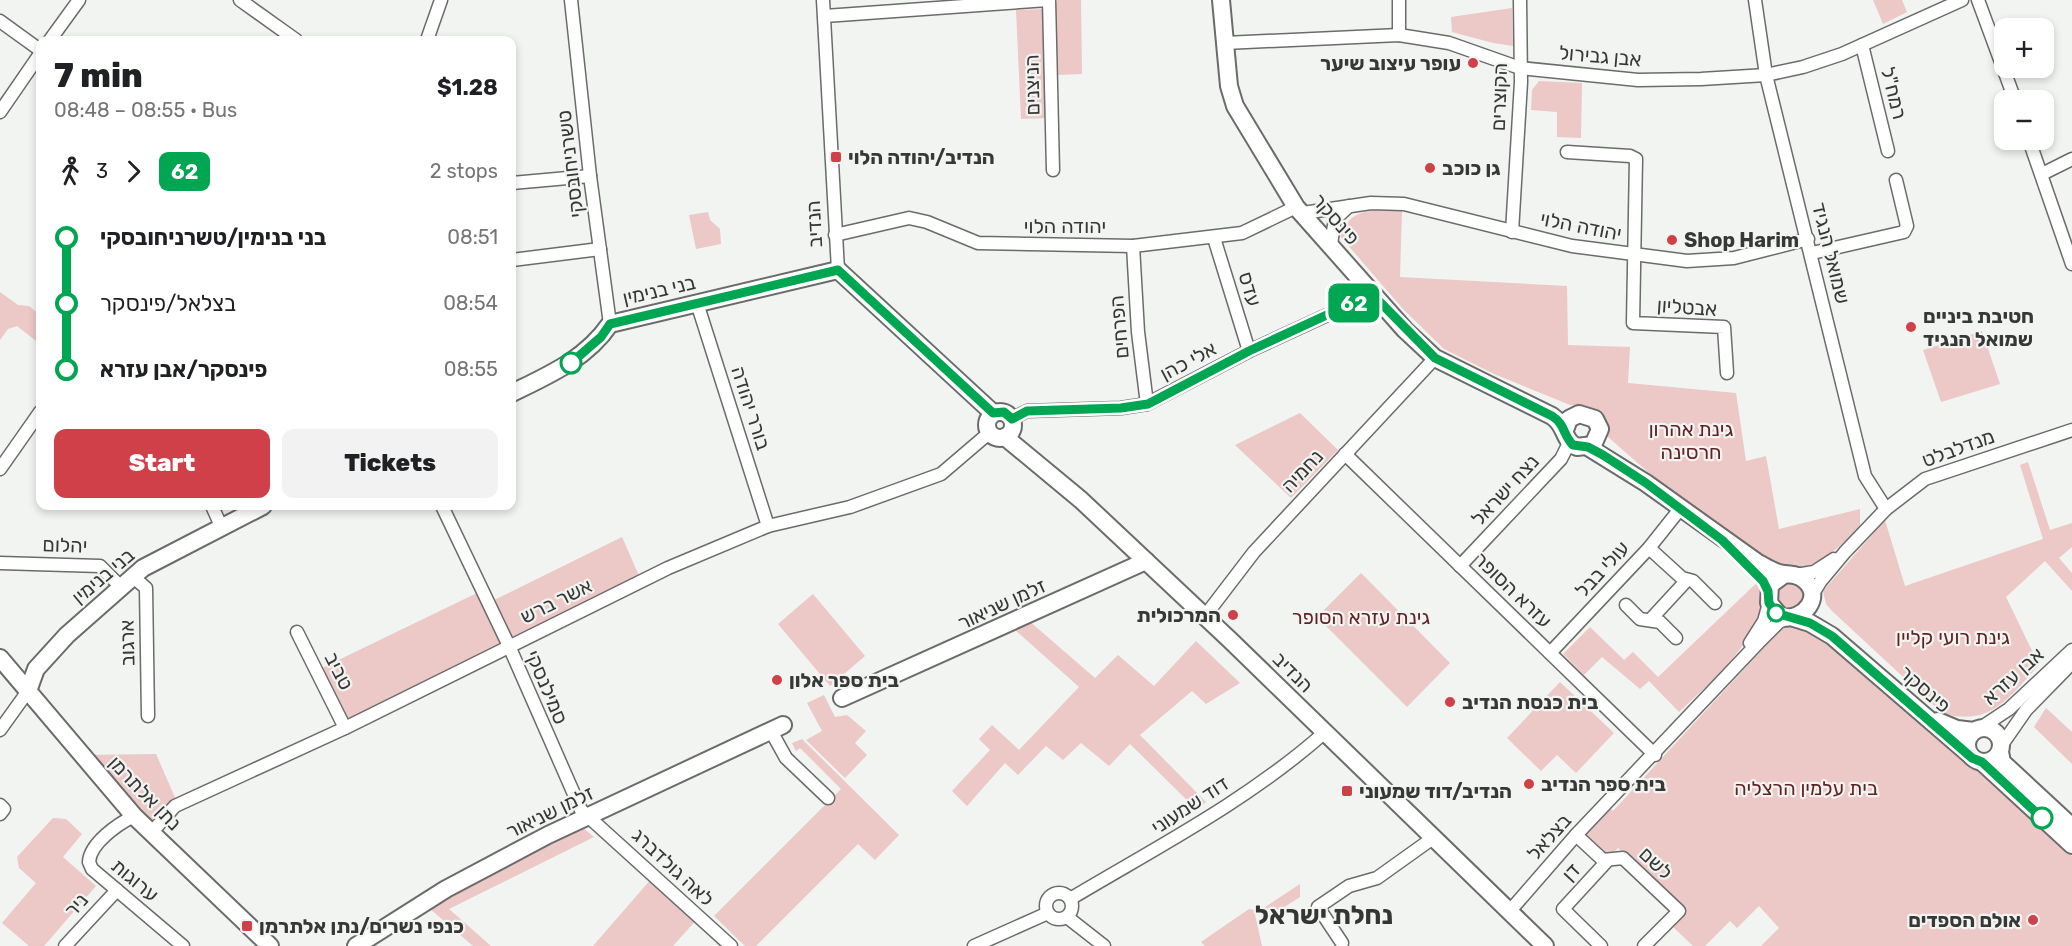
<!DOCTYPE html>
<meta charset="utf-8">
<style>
body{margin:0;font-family:Rubik,Heebo,sans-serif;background:#f2f2f2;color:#202124;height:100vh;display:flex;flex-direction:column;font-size:22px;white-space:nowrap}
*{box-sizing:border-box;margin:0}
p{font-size:20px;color:#757577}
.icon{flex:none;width:33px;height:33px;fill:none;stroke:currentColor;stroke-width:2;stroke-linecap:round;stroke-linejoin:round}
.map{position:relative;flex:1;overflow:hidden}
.details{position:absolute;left:36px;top:36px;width:480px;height:474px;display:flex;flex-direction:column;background:#fff;border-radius:12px;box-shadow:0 3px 9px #0003}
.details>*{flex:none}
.badge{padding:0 12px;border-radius:9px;font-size:21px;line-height:39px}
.fabs{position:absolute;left:1994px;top:18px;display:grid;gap:12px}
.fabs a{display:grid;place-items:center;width:60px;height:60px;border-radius:12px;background:#fff;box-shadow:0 3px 9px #0003;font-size:30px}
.map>.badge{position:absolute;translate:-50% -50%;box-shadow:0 0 0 3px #fff}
.legs{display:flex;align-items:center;gap:9px;height:66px;padding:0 18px;font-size:20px}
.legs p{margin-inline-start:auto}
.headline{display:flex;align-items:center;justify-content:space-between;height:102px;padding:0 18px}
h1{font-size:33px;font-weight:800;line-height:45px}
.button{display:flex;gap:12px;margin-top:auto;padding:12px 18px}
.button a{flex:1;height:69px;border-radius:12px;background:#d04049;color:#fff;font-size:24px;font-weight:800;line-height:69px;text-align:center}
.button a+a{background:#f2f2f2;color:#202124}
ul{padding:0 18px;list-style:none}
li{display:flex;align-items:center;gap:21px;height:66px;font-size:22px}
li i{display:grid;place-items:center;width:9px;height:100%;margin:0 8px;background:currentColor}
li i::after{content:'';width:15px;height:15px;margin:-8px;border:4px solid;border-radius:50%;background:#fff}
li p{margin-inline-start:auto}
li:first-child i{background:linear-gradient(#0000 50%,currentColor 0)}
li:last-child i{background:linear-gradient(currentColor 50%,#0000 0)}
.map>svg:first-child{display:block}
.green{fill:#ecc8c6}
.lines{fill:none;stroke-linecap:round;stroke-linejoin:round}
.street-casing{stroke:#6a6c6a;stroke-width:15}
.secondary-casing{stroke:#6a6c6a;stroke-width:20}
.street{stroke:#fff;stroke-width:12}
.secondary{stroke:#fff;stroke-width:16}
.line-1-casing{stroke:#fff;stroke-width:14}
.line-1{stroke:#00a651;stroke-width:9}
.poi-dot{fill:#d04049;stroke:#f1f4f1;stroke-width:2}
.stop-1-dot{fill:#fff;stroke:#00a651;stroke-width:3}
.labels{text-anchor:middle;stroke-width:4.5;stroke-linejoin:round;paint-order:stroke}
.street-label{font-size:20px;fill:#363736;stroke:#f1f4f1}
.poi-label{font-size:20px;font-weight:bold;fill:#363736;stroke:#f1f4f1;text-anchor:start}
.park-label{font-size:20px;fill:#602224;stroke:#f1f4f1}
.district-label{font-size:26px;font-weight:bold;fill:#343634;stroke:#f1f4f1}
</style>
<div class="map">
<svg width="2072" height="946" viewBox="0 0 2072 946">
<rect width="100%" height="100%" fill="#f1f4f1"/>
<g class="green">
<path d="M1057,0H1081L1082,74L1056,75L1055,8Z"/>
<path d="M1873,0H1902L1907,12L1883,24Z"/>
<path d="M1512,8L1513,46L1493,43L1452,32L1451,17Z"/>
<path d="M1043,9L1048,118L1021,119L1016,10Z"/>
<path d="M1539,81L1582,83L1581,138L1557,137V112L1531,110L1532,90Z"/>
<path d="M1376,210H1402L1400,277L1567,286L1568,345L1630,347L1628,383L1736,393L1746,461L1766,456L1779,529L1860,509V528C1831,553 1810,580 1769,562L1649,473L1608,437L1603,417L1587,406L1570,405L1494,374L1444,349L1403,309L1340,236C1349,216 1356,213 1376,210Z"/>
<path d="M708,212L710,220L720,229L721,244L696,249L689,215Z"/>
<path d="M0,292L18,305L29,306L40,315V344L17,326L8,329L0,340Z"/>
<path d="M1982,331L2000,384L1941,402L1923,350Z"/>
<path d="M1300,413L1338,450L1291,498L1235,445Z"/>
<path d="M2028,462L2050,530L2072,523V547L2059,558L2072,573V591L2045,561L2006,597L2039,665C2010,696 1990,728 1942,713L1832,611L1826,604L1823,591L1885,520L1905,586L2043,539L2020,465Z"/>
<path d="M622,537L640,578L347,721L322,668L479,592L486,604Z"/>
<path d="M1361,573L1450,663L1407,707L1317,617Z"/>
<path d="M1765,575L1770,580C1767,591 1766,602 1762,612C1748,649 1707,686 1679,712L1649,681L1640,689L1602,657L1584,675L1563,654L1590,627L1624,660L1633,652L1658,677Z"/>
<circle cx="1790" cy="596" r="13"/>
<path d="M813,594L865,656L830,686L778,624Z"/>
<path d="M1028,620L1095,678L1118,655L1154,686L1196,641L1240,683L1206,704L1192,691L1140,735L1206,802L1197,810L1130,744L1109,766L1081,743L1063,760L1046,746L1018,775L1005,763L967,806L952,791L990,750L979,739L992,725L1019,750L1079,687L1013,628Z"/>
<path d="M1800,625L1815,631L1965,759L2072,856V946H1761L1779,928L1759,906L1737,928L1730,921L1705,946H1693L1672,926L1685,912L1618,848L1609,857L1584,833L1608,807L1613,811L1784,626Z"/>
<path d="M1560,682L1614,733L1576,773L1557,755L1541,771L1507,738Z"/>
<path d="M824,695L835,717L847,715L866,731L855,743L867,755L845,778L806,740L822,731L807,703Z"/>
<path d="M2046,708L2072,732V764L2034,727Z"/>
<path d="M802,739L899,835L875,860L858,844L756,946H745L714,916L841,789L800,748L796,751L792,743Z"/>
<path d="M156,754L177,802L164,808L146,826L83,755Z"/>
<path d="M53,818L66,819L82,834L63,857L96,886L44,946H29L2,923L36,883L19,868L17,857Z"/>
<path d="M582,827L594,837L449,909L491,946H473L429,908Z"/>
<path d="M652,878L698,918L673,946H593Z"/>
<path d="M1300,884V897L1269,917L1262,909Z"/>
<path d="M1249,909L1254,910L1262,946H1205L1201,942Z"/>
</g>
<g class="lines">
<g class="street-casing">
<g id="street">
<path d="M240,0L296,40"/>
<path d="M571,0L590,176L610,324"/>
<path d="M823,0L838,270"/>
<path d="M1049,0L1053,170"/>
<path d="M1399,0V35"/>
<path d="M1755,0L1766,75L1865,476L1886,509"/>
<path d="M1978,0L2015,100"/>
<path d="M825,16L1048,0"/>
<path d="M0,21L40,50"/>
<path d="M50,40L79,0"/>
<path d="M427,40L441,0"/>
<path d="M1225,43L1399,35L1449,43L1520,68L1638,80L1701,79L1766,75L1803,67L1842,54L1962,0"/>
<path d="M1862,45L1888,151"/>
<path d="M0,112L40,54"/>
<path d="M2029,140L2072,264"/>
<path d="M1567,152L1630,156L1636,159L1633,323L1724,327L1727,373"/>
<path d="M2042,174L2072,159"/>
<path d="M512,183L590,176"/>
<path d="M1303,213L1371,203L1404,204L1572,246L1687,261L1734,258L1808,239"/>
<path d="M1512,232L1521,82L1520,0"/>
<path d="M835,235L909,218L927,222L978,243L1133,246L1242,233L1296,207"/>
<path d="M1214,238L1249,351"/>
<path d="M1331,244L1335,219L1349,206"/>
<path d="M1133,246L1138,332L1147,404"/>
<path d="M1812,253L1904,232L1907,226L1896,180"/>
<path d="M512,260L600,249"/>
<path d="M697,303L768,526"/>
<path d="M1012,419L1027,411L1121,408L1147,404L1249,351L1373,294"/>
<path d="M1345,454L1655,755"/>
<path d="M0,469L40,412"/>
<path d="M212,506L221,526"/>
<path d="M442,506L509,646L581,810L731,946"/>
<path d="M1649,548L1682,578L1693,581L1715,603"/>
<path d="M0,563L100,566L120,586"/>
<path d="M1460,566L1561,459L1568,445L1566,437"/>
<path d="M1796,575L1814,572L1834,559"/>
<path d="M132,576L146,588L148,716"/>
<path d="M1812,595L1820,582L1845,552L1886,509L1925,479L2072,430"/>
<path d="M1626,605L1640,619L1660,622L1676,638"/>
<path d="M1205,616L1254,552L1435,358"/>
<path d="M1651,619L1687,580"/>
<path d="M297,632L345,728"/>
<path d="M1750,643L1764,621L1769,603"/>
<path d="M1550,653L1649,548L1680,509"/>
<path d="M1979,729L2009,709L2072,650"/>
<path d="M0,730L28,691"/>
<path d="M771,731L786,758L828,798"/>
<path d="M2001,746L2026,710L2072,663"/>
<path d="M0,805L4,809L0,814"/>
<path d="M134,816C118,824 90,843 89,862L92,869L183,946"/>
<path d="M152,832L175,806L345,728L668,568L768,526L850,507L941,474L989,433"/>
<path d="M1576,835L1603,860L1623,858L1679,911L1644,946"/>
<circle cx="1059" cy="906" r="13"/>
<path d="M1070,899C1157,847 1247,801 1324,733"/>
<path d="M1509,912L1576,835L1758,643L1779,622L1788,618"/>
<path d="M1067,917L1104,946"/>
<path d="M1342,943L1318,907L1349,886L1377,878L1433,838"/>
<path d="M65,946L117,890"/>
<path d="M974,946L1048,913"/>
<path d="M1601,946L1563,909L1608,860"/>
</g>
</g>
<g class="secondary-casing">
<g id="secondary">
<path d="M1221,0L1229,86L1235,106L1296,207L1405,330L1435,358L1552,416C1567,426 1562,440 1577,447L1593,445L1600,429L1595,419L1579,414L1569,419L1565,430"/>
<path d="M512,393C549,375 586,359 610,324L838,270L993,413"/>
<circle cx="1000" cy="425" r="13"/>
<path d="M1005,437L1081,500L1230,640L1545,946"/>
<path d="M1588,447L1646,483L1758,563C1766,567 1776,574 1785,574C1792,575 1797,574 1803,579C1825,595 1804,622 1781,617L1769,603L1770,585L1785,574"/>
<path d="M1794,618L1810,623L1832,636L1969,754"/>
<path d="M0,658L134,816L270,946"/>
<path d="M28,691L36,669L67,635L143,568L263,506"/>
<path d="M842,698L1146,561"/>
<path d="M1938,721L1957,729L1974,731"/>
<circle cx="1984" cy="745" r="17"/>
<path d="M2000,752L2002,762L2072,827"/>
<path d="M1982,762L2072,845"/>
<path d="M356,946L446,889L548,835L783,725"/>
</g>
</g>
<use href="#street" class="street"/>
<use href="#secondary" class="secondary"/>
</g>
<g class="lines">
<g class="line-1-casing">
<path id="line-1" d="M571,363L601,337L610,324L838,270L993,413L1004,412L1012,419L1027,411L1121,408L1148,404L1249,351L1372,294L1435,358L1552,416C1565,424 1563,435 1573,445L1588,447L1603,455L1646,483L1722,540L1763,581L1768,591L1769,603L1776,613L1810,623L1832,636L1972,758L1982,762L2042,818"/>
</g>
<use href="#line-1" class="line-1"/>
</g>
<g class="poi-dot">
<circle cx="1473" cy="63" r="6"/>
<rect x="830" y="151" width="12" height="12" rx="3"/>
<circle cx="1430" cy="168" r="6"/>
<circle cx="1672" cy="240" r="6"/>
<circle cx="1911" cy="327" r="6"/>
<circle cx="1233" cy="615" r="6"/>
<circle cx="777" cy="680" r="6"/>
<circle cx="1450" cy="702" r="6"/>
<circle cx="1529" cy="784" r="6"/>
<rect x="1341" y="785" width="12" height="12" rx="3"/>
<circle cx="2033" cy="920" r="6"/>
<rect x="241" y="920" width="12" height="12" rx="3"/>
</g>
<g class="stop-1-dot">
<circle cx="571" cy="363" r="10"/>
<circle cx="1776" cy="613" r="8"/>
<circle cx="2042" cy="818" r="10"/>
</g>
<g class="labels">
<g class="street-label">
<text transform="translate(1600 56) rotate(5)" y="7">אבן גבירול</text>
<text transform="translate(1032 85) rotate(-91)" y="7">הניצנים</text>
<text transform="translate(1894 93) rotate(76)" y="7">רמח"ל</text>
<text transform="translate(1499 97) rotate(-88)" y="7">הקוצרים</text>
<text transform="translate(570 164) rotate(-97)" y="7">טשרניחובסקי</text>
<text transform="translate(1336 219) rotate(49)" y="7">פינסקר</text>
<text transform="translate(814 224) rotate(-93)" y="7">הנדיב</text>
<text x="1065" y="233">יהודה הלוי</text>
<text transform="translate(1581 226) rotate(11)" y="7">יהודה הלוי</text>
<text transform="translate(1831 253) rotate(76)" y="7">שמואל הנגיד</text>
<text transform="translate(1250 289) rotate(73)" y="7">עדס</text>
<text transform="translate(659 290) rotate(-13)" y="7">בני בנימין</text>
<text transform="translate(1687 307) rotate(4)" y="7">אבטליון</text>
<text transform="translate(1119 327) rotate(-95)" y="7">הפרחים</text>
<text transform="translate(1188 361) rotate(-28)" y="7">אלי כהן</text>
<text transform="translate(751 408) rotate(72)" y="7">בורר יהודה</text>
<text transform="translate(1958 448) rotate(-20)" y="7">מנדלבלט</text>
<text transform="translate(1302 471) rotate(-47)" y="7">נחמיה</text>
<text transform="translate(1505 490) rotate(-47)" y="7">נצח ישראל</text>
<text transform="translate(65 545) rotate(2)" y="7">יהלום</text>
<text transform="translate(1602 569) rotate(-47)" y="7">עולי בבל</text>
<text transform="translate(103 576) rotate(-40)" y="7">בני בנימין</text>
<text transform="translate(1513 590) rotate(44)" y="7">עזרא הסופר</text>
<text transform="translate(556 601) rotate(-26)" y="7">אשר ברש</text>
<text transform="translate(1002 604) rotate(-25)" y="7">זלמן שניאור</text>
<text transform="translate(127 643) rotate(-91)" y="7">ארגוב</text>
<text transform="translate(339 671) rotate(63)" y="7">טביב</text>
<text transform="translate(1293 672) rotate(45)" y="7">הנדיב</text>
<text transform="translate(2013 676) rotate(-42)" y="7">אבן עזרא</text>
<text transform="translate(547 687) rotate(67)" y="7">סמילנסקי</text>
<text transform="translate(1925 689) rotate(41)" y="7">פינסקר</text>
<text transform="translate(145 793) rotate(46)" y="7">נתן אלתרמן</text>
<text transform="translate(1190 805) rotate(-33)" y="7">דוד שמעוני</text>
<text transform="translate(550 812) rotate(-26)" y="7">זלמן שניאור</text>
<text transform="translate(1549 837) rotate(-48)" y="7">בצלאל</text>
<text transform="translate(1656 863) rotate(43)" y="7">לשם</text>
<text transform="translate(673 867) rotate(43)" y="7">לאה גולדברג</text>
<text transform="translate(1571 872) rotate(-47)" y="7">דן</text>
<text transform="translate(135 880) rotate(40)" y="7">ערוגות</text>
<text transform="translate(76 905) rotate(-48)" y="7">ניר</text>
</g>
<g class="poi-label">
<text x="1461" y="70" text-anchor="end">עופר עיצוב שיער</text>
<text x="848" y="164">הנדיב/יהודה הלוי</text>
<text x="1442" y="175">גן כוכב</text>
<text x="1684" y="247">Shop Harim</text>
<text x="1923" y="323">חטיבת ביניים<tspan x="1923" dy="23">שמואל הנגיד</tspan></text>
<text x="1221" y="622" text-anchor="end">המרכולית</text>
<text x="789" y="687">בית ספר אלון</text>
<text x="1462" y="709">בית כנסת הנדיב</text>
<text x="1541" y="791">בית ספר הנדיב</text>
<text x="1359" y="798">הנדיב/דוד שמעוני</text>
<text x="2021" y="927" text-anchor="end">אולם הספדים</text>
<text x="259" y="933">כנפי נשרים/נתן אלתרמן</text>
</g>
<g class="park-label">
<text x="1691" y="436">גינת אהרון<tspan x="1691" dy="23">חרסינה</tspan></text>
<text x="1361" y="624">גינת עזרא הסופר</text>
<text x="1953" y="644">גינת רועי קליין</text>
<text x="1806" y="795">בית עלמין הרצליה</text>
</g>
<g class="district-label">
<text x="1324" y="924">נחלת ישראל</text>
</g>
</g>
</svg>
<div class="fabs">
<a>+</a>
<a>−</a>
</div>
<b class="badge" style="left:1354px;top:303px;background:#00a651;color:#fff">62</b>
<section class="details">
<div class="headline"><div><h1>7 min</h1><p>08:48 – 08:55 · Bus</p></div><b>$1.28</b></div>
<div class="legs"><svg class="icon" aria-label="walk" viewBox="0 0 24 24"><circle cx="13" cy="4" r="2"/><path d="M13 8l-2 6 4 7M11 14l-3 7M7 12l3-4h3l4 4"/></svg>3<svg class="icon" aria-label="forward" viewBox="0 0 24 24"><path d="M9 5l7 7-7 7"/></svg><b class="badge" style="background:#00a651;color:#fff">62</b><p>2 stops</p></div>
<ul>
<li><i style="color:#00a651"></i><b>בני בנימין/טשרניחובסקי</b><p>08:51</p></li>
<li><i style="color:#00a651"></i><span>בצלאל/פינסקר</span><p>08:54</p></li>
<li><i style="color:#00a651"></i><b>פינסקר/אבן עזרא</b><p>08:55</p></li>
</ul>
<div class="button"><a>Start</a><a>Tickets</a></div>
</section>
</div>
